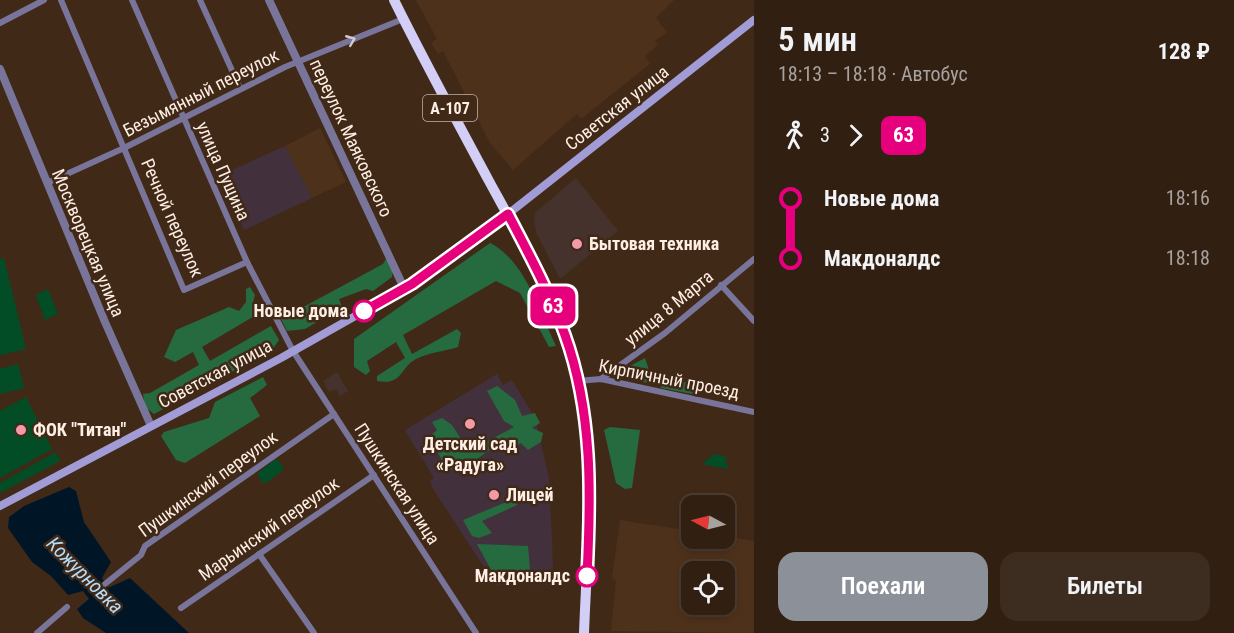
<!DOCTYPE html>
<html lang="ru">
<meta charset="utf-8">
<style>
body{margin:0;font-family:"Roboto Condensed",sans-serif;background:#3d2c20;color:#f1f3f6;height:100vh;display:flex;flex-direction:column;font-size:22px;white-space:nowrap}
*{box-sizing:border-box;margin:0}
p{font-size:20px;color:#a8a29f}
.icon{flex:none;width:33px;height:33px;fill:none;stroke:currentColor;stroke-width:2;stroke-linecap:round;stroke-linejoin:round}
.map{position:relative;flex:1;overflow:hidden}
.details{display:flex;flex-direction:column;background:#311f12;width:480px}
.details>*{flex:none}
.badge{padding:0 12px;border-radius:9px;font-size:21px;line-height:39px}
.needle{width:39px;rotate:277deg}
.controls{position:absolute;left:681px;top:495px;display:grid;gap:12px}
.controls a{display:grid;place-items:center;width:54px;height:54px;border-radius:12px;background:#311f12;box-shadow:0 3px 9px #0003,0 0 0 2px #4c3d32;font-size:30px}
.map>.badge{position:absolute;translate:-50% -50%;box-shadow:0 0 0 3px #fff}
.legs{display:flex;align-items:center;gap:9px;height:66px;padding:0 24px;font-size:20px}
.legs p{margin-inline-start:auto}
.head{display:flex;align-items:center;justify-content:space-between;height:102px;padding:0 24px}
h1{font-size:33px;font-weight:600;line-height:45px}
.cta{display:flex;gap:12px;margin-top:auto;padding:12px 24px}
.cta a{flex:1;height:69px;border-radius:18px;background:#8c9099;color:#fff;font-size:24px;font-weight:600;line-height:69px;text-align:center}
.cta a+a{background:#3d2c20;color:#f1f3f6}
ul{padding:0 24px;list-style:none}
li{display:flex;align-items:center;gap:21px;height:60px;font-size:22px}
li i{display:grid;place-items:center;width:9px;height:100%;margin:0 8px;background:currentColor}
li i::after{content:'';width:15px;height:15px;margin:-8px;border:4px solid;border-radius:50%;background:#311f12}
li p{margin-inline-start:auto}
li:first-child i{background:linear-gradient(#0000 50%,currentColor 0)}
li:last-child i{background:linear-gradient(currentColor 50%,#0000 0)}
main{display:flex;flex:1;min-height:0}
.map>svg:first-child{display:block}
.commercial{fill:#45322c}
.built{fill:#4e311b;fill-rule:evenodd}
.education{fill:#42313c}
.green{fill:#034d26}
.forest{fill:#266b3f}
.water{fill:#001627}
.lines{fill:none;stroke-linecap:round;stroke-linejoin:round}
.minor{stroke:#79759a;stroke-width:6}
.tertiary{stroke:#79759a;stroke-width:8}
.secondary{stroke:#a29cd6;stroke-width:8}
.trunk{stroke:#d2cef5;stroke-width:10}
.oneway{stroke:#d6cacd}
.line-1-casing{stroke:#fff;stroke-width:14}
.line-1{stroke:#e6007e;stroke-width:9}
.poi-dot{fill:#f39aa8;stroke:#412918;stroke-width:2}
.stop-1-dot{fill:#fff;stroke:#e6007e;stroke-width:3}
.labels{text-anchor:middle;stroke-width:5;stroke-linejoin:round;paint-order:stroke}
.shield{fill:#412918;stroke:#c5b3a6;stroke-width:1.5}
.shield-label{font-size:16px;font-weight:bold;fill:#feeee3}
.street-label{font-size:18px;fill:#feeee3;stroke:#412918}
.poi-label{font-size:18px;font-weight:bold;fill:#feeee3;stroke:#412918;text-anchor:start}
.stop-label{font-size:18px;font-weight:bold;fill:#feeee3;stroke:#412918;text-anchor:end}
.water-label{font-size:20px;font-style:italic;fill:#b3ddfc;stroke:#412918}
</style>
<main>
<div class="map">
<svg width="754" height="633" viewBox="0 0 754 633">
<rect width="100%" height="100%" fill="#412918"/>
<g class="commercial">
<path d="M576,178L618,231L560,279L536,232L534,220L535,213Z"/>
<path d="M337,372L348,391L340,396L336,389L329,392L323,381Z"/>
</g>
<g class="built">
<path d="M416,0H674L656,18L667,32L655,41L658,45L645,56L650,64L581,119L577,114L513,170L490,143L443,51L438,54L431,43L437,39Z"/>
<path d="M320,128L346,182L312,198L285,146Z"/>
<path d="M620,520L691,531L692,538H724L725,536L754,541V633L611,631L616,581L612,578ZM692,572H724V604H692Z"/>
</g>
<g class="education">
<path d="M285,146L312,198L244,230L219,176Z"/>
<path d="M497,374L503,385L512,380L535,418L549,478L554,585L507,584L496,586L432,487L430,481L434,478L405,430Z"/>
</g>
<g class="green">
<path d="M4,258L26,349L0,355V259Z"/>
<path d="M48,289L58,314L45,320L36,295Z"/>
<path d="M18,364L24,388L0,394V369Z"/>
<path d="M26,397L52,449L0,478V411Z"/>
<path d="M56,452L60,461L0,493V483Z"/>
<path d="M714,454L725,456L728,469L702,464Z"/>
<path d="M274,460H278L283,467L282,471L266,483L262,482L257,474Z"/>
</g>
<g class="forest">
<path d="M490,243C525,260 540,313 556,346L549,347L520,293L496,281L403,335L412,354L457,329L461,333L458,347C445,351 427,353 416,359C400,367 403,386 377,381V376L405,358L396,342L367,361L370,371L366,375L354,367V339Z"/>
<path d="M386,259L393,266L392,277L373,291L366,289L339,299L342,307L305,329L287,331L281,319L383,264Z"/>
<path d="M250,287L255,295L252,306L261,312L202,347L210,361L271,326L279,340L272,350L154,414L145,407L143,394L150,393L199,365L193,352L175,362L164,357L176,330L229,307L239,311L246,302V289Z"/>
<path d="M645,358L652,379L649,383L633,380L628,371L630,366Z"/>
<path d="M263,377L267,385L250,398L260,416L185,463L176,460L161,436L164,432L209,418L215,402Z"/>
<path d="M663,377L693,384L695,390L692,394L661,388L660,379Z"/>
<path d="M497,386L515,400L522,416L535,413L540,423L532,428L543,433L541,442L528,450L521,443L509,450L494,447L458,472L446,467L429,437L437,430L432,422L442,418L452,425L469,451L514,427L504,421L487,391Z"/>
<path d="M610,427L640,430L632,488L625,489L616,483L604,430Z"/>
<path d="M516,498L517,505L482,521L492,533L479,538L472,536L463,520Z"/>
<path d="M477,544L528,546L530,570H491Z"/>
</g>
<path class="water" d="M69,487L76,491L84,522L111,562L102,578L108,588L130,578L189,633H106L83,618L77,609L89,599L83,591L68,595L51,576L32,562L8,528L9,517L24,506Z"/>
<g class="lines">
<g class="minor">
<path d="M61,0L184,290L247,262"/>
<path d="M132,0L247,262L293,351L476,633"/>
<path d="M200,0L240,88"/>
<path d="M0,23L44,0"/>
<path d="M47,183L124,148L285,67L403,19"/>
<path d="M721,285L754,321"/>
<path d="M601,379L665,333L754,259"/>
<path d="M577,381L601,379L754,412"/>
<path d="M259,554L314,633"/>
<path d="M105,584L141,555L145,546L334,414"/>
<path d="M181,608L374,475"/>
<path d="M37,633L67,607"/>
</g>
<g class="tertiary">
<path d="M269,0L404,288"/>
<path d="M0,69L105,322L151,426"/>
</g>
<path class="secondary" d="M0,506L281,358L412,284L508,214L754,20"/>
<path class="trunk" d="M394,0C424,61 457,121 489,181C526,249 565,316 580,393C595,473 587,553 584,633"/>
</g>
<defs><path id="oneway-chevron" d="M-2-3.5L2.5 0L-2 3.5" fill="none" stroke-width="1.6" stroke-linecap="round" stroke-linejoin="round" transform="scale(1.5)"/></defs>
<use class="oneway" href="#oneway-chevron" transform="translate(351 40) rotate(-22)"/>
<g class="lines">
<g class="line-1-casing">
<path id="line-1" d="M364,311L412,284L508,214C529,254 550,293 565,335C593,413 591,495 587,576"/>
</g>
<use href="#line-1" class="line-1"/>
</g>
<g class="poi-dot">
<circle cx="577" cy="244" r="6"/>
<circle cx="470" cy="424" r="6"/>
<circle cx="21" cy="430" r="6"/>
<circle cx="494" cy="495" r="6"/>
</g>
<g class="stop-1-dot">
<circle cx="364" cy="311" r="10"/>
<circle cx="587" cy="576" r="10"/>
</g>
<g class="labels">
<rect class="shield" x="423" y="95" width="54" height="26" rx="4.5"/>
<g class="shield-label">
<text x="450" y="114">А-107</text>
</g>
<g class="street-label">
<text transform="translate(201 93) rotate(-27)" y="6">Безымянный переулок</text>
<text transform="translate(617 108) rotate(-38)" y="6">Советская улица</text>
<text transform="translate(351 138) rotate(65)" y="6">переулок Маяковского</text>
<text transform="translate(223 171) rotate(66)" y="6">улица Пущина</text>
<text transform="translate(172 218) rotate(66)" y="6">Речной переулок</text>
<text transform="translate(88 243) rotate(67)" y="6">Москворецкая улица</text>
<text transform="translate(669 308) rotate(-39)" y="6">улица 8 Марта</text>
<text transform="translate(215 374) rotate(-28)" y="6">Советская улица</text>
<text transform="translate(669 379) rotate(11)" y="6">Кирпичный проезд</text>
<text transform="translate(208 484) rotate(-36)" y="6">Пушкинский переулок</text>
<text transform="translate(397 484) rotate(57)" y="6">Пушкинская улица</text>
<text transform="translate(269 529) rotate(-35)" y="6">Марьинский переулок</text>
</g>
<g class="poi-label">
<text x="589" y="250">Бытовая техника</text>
<text x="33" y="436">ФОК "Титан"</text>
<text x="470" y="450" text-anchor="middle">Детский сад<tspan x="470" dy="21">«Радуга»</tspan></text>
<text x="506" y="501">Лицей</text>
</g>
<g class="stop-label">
<text x="348" y="317">Новые дома</text>
<text x="570" y="582">Макдоналдс</text>
</g>
<g class="water-label">
<text transform="translate(85 575) rotate(45)" y="7">Кожурновка</text>
</g>
</g>
</svg>
<div class="controls">
<a><svg class="needle" viewBox="-14 -14 28 28"><path d="M0-13l5 13h-10z" fill="#e53935"/><path d="M0 13l5-13h-10z" fill="#a8a29f"/></svg></a>
<a><svg class="icon" aria-label="locate" viewBox="0 0 24 24"><circle cx="12" cy="12" r="6"/><path d="M12 2v4M12 18v4M2 12h4M18 12h4"/></svg></a>
</div>
<b class="badge" style="left:553px;top:306px;background:#e6007e;color:#fff">63</b>
</div>
<section class="details">
<div class="head"><div><h1>5 мин</h1><p>18:13 – 18:18 · Автобус</p></div><b>128 ₽</b></div>
<div class="legs"><svg class="icon" aria-label="walk" viewBox="0 0 24 24"><circle cx="13" cy="4" r="2"/><path d="M13 8l-2 6 4 7M11 14l-3 7M7 12l3-4h3l4 4"/></svg>3<svg class="icon" aria-label="forward" viewBox="0 0 24 24"><path d="M9 5l7 7-7 7"/></svg><b class="badge" style="background:#e6007e;color:#fff">63</b></div>
<ul>
<li><i style="color:#e6007e"></i><b>Новые дома</b><p>18:16</p></li>
<li><i style="color:#e6007e"></i><b>Макдоналдс</b><p>18:18</p></li>
</ul>
<div class="cta"><a>Поехали</a><a>Билеты</a></div>
</section>
</main>
